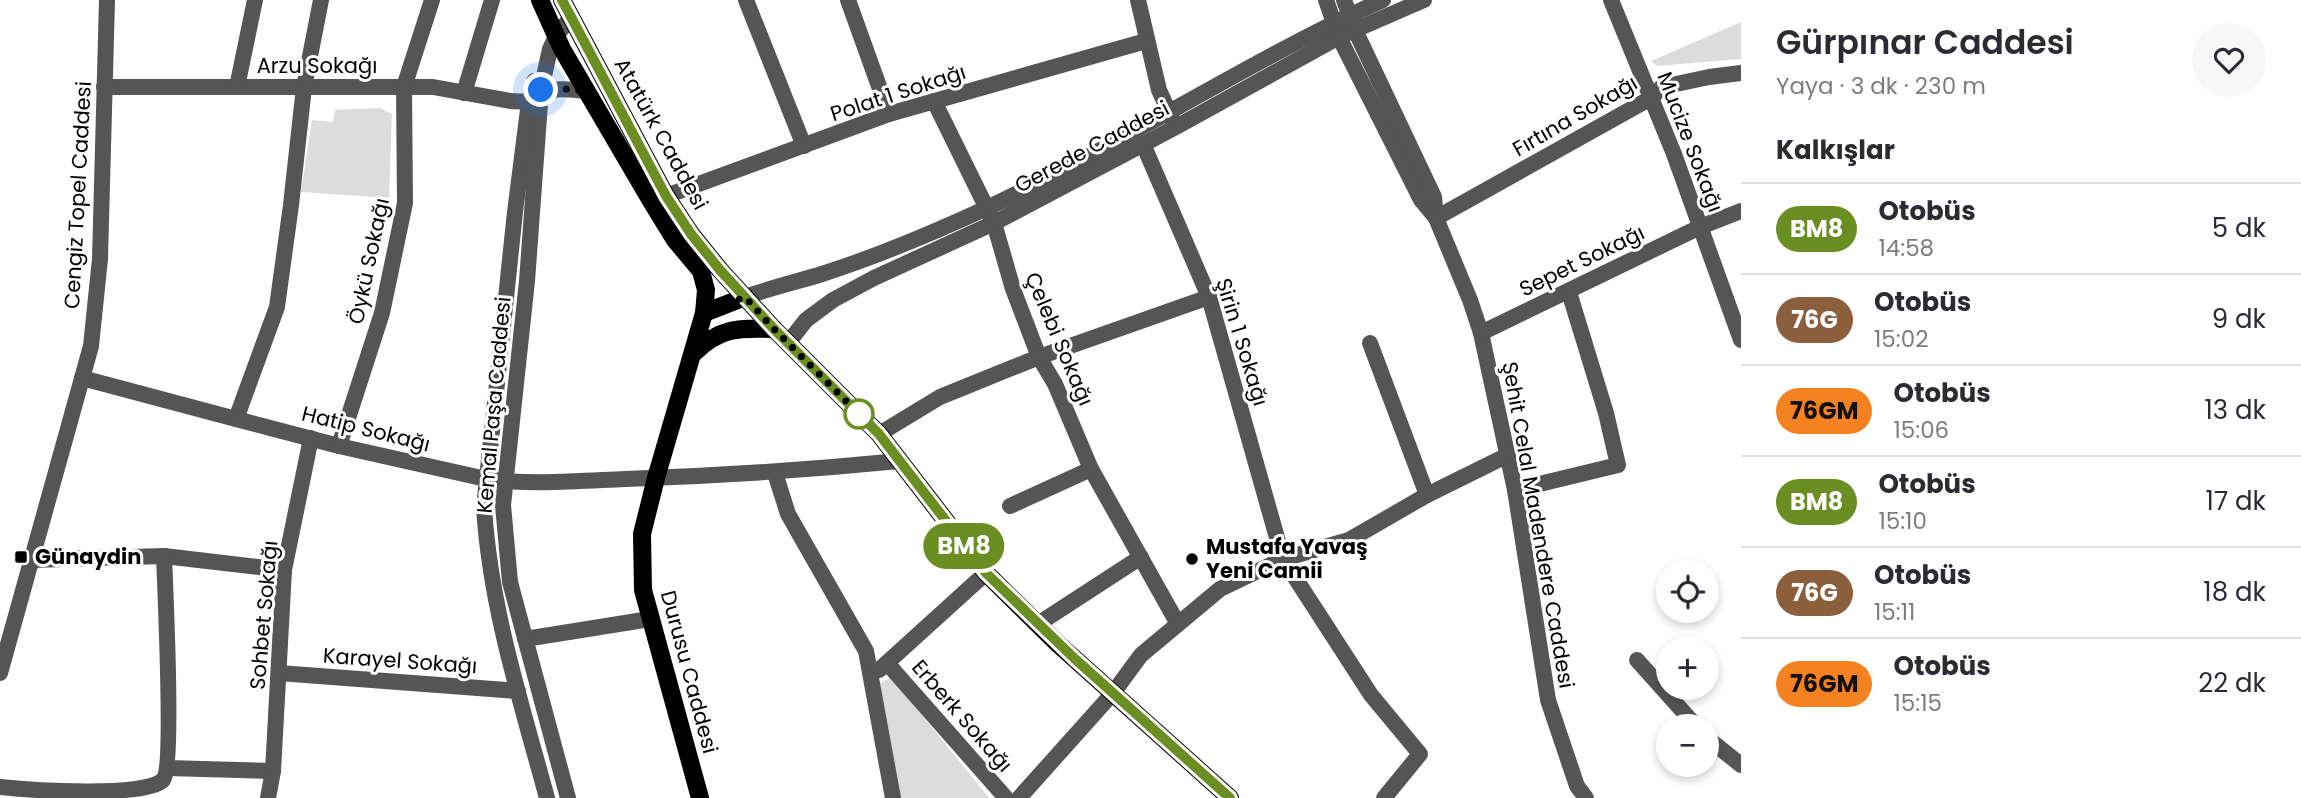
<!DOCTYPE html>
<html lang="tr">
<meta charset="utf-8">
<style>
body{margin:0;font-family:Poppins,sans-serif;background:#f7f7f7;color:#2b2b33;height:100vh;display:flex;flex-direction:column;font-size:26px;white-space:nowrap}
*{box-sizing:border-box;margin:0}
p{font-size:23px;color:#7c7c81}
.icon{flex:none;width:38px;height:38px;fill:none;stroke:currentColor;stroke-width:2;stroke-linecap:round;stroke-linejoin:round}
.map{position:relative;flex:1;overflow:hidden}
.sheet{display:flex;flex-direction:column;background:#fff;width:560px}
.sheet>*{flex:none}
.badge{padding:0 14px;border-radius:23px;font-size:24px;line-height:46px}
.fabs{position:absolute;left:1656px;top:560px;display:grid;gap:14px}
.fabs a{display:grid;place-items:center;width:63px;height:63px;border-radius:50%;background:#fff;box-shadow:0 4px 10px #0003;font-size:35px}
.you{position:absolute;width:35px;height:35px;margin:-18px;border:5px solid #fff;border-radius:50%;background:#1a73e8;box-shadow:0 0 0 10px #1a73e833}
.map>.badge{position:absolute;translate:-50% -50%;box-shadow:0 0 0 4px #fff}
h2{padding:0 35px;font-size:26px;line-height:63px}
.round{display:grid;place-items:center;flex:none;width:74px;height:74px;border-radius:37px;background:#f7f7f7}
.summary{display:flex;align-items:center;justify-content:space-between;height:119px;padding:0 35px}
h1{font-size:33px;font-weight:600;line-height:52px}
ul{padding:0;list-style:none}
li{display:flex;align-items:center;gap:21px;height:91px;padding:0 35px;border-top:2px solid #e1e1e2}
li div{flex:1}
li b{display:block;font-size:26px}
li em{font-style:normal}
li .badge{min-width:77px;font-weight:700;text-align:center}
main{display:flex;flex:1;min-height:0}
.map>svg:first-child{display:block}
.green{fill:#dcdcdc}
.lines{fill:none;stroke-linecap:round;stroke-linejoin:round}
.minor{stroke:#555;stroke-width:16}
.major{stroke:#000;stroke-width:18}
.line-casing{stroke:#fff;stroke-width:16}
.line{stroke:#6b8e23;stroke-width:10}
.walk{stroke:#000;stroke-width:7;stroke-dasharray:0 12.6}
.stop-dot{fill:#fff;stroke:#6b8e23;stroke-width:3.5}
.poi-dot{fill:#000;stroke:#fff;stroke-width:2.5}
.labels{text-anchor:middle;stroke-width:6;stroke-linejoin:round;paint-order:stroke}
.street-label{font-size:21px;fill:#000;stroke:#fff}
.poi-label{font-size:21px;font-weight:bold;fill:#000;stroke:#fff;text-anchor:start}
</style>
<main>
<div class="map">
<svg width="1741" height="798" viewBox="0 0 1741 798">
<rect width="100%" height="100%" fill="#fff"/>
<g class="green">
<path d="M1741,22V59L1657,66L1651,61Z"/>
<path d="M380,108L392,114L389,198L301,192L312,120L333,122L335,110Z"/>
<path d="M891,677L989,798H898L875,686Z"/>
</g>
<g class="lines">
<g class="minor">
<path d="M746,0L804,146"/>
<path d="M848,0L889,114"/>
<path d="M1138,0L1159,90L1173,121"/>
<path d="M1326,0L1339,37L1421,200L1436,218"/>
<path d="M1344,0L1355,30L1434,197L1436,218L1470,300L1481,333L1515,490L1548,700L1577,786L1586,798"/>
<path d="M1611,0L1674,154L1741,340"/>
<path d="M534,81L529,102L515,212L484,507C490,607 521,702 547,798"/>
<path d="M104,87H433L510,101L529,102C548,85 563,89 587,91"/>
<path d="M237,87L255,0"/>
<path d="M464,93L492,0"/>
<path d="M934,101L994,223L1013,289L1039,357L1055,384L1091,469L1178,624"/>
<path d="M1143,144L1209,297L1283,559L1371,695L1420,754L1384,798"/>
<path d="M666,196L889,114L1146,41"/>
<path d="M1436,218L1651,98L1662,87L1709,77L1741,73"/>
<path d="M745,297C770,288 796,282 822,274C878,256 935,232 989,207C1123,144 1248,61 1383,0"/>
<path d="M1481,333L1700,227L1741,211"/>
<path d="M788,343L806,320L833,300L874,278L994,223L1176,127L1339,37L1424,0"/>
<path d="M1370,343L1427,495"/>
<path d="M82,378L236,419L277,307L291,205L304,87L321,0"/>
<path d="M236,419L339,446L486,479C531,485 579,481 625,479C717,476 808,470 899,461"/>
<path d="M879,434L940,397L1039,357L1209,297"/>
<path d="M339,446L382,313L405,203L404,87L432,0"/>
<path d="M775,473L788,514L866,651L893,798"/>
<path d="M1515,490L1618,465L1606,413L1569,292"/>
<path d="M1010,506L1091,469"/>
<path d="M30,560L164,556L284,570"/>
<path d="M1038,624L1141,557"/>
<path d="M525,639L650,619"/>
<path d="M1637,660L1696,726"/>
<path d="M887,663L1006,798"/>
<path d="M879,670L986,573"/>
<path d="M0,673L91,346L100,259L107,0"/>
<path d="M279,673L518,691"/>
<path d="M1706,737L1741,765"/>
<path d="M167,768L273,771"/>
<path d="M0,787C28,790 145,798 163,780C174,767 165,585 164,556"/>
<path d="M268,798L273,771L284,570L311,438"/>
<path d="M568,798L510,582L503,505L527,281L541,90L550,49L556,36L571,17"/>
<path d="M1019,798L1113,693L1141,655L1220,589L1283,559L1349,540L1427,495L1508,455"/>
</g>
<g class="major">
<path d="M540,0L562,49L651,201L675,240L701,271L706,290L704,313L656,478L642,534L643,590L700,798"/>
<path d="M562,0L666,196L691,234L720,270L774,329L879,434L986,573L1057,643L1230,798"/>
<path d="M704,313L745,297"/>
<path d="M694,353C720,327 739,328 774,329"/>
</g>
</g>
<g class="lines">
<g class="line-casing">
<path id="line" d="M562,0L666,196L691,234L720,270L774,329L879,434L986,573L1074,658L1230,798"/>
</g>
<use href="#line" class="line"/>
<path class="walk" d="M541,90L568,89L587,91L650,201L675,240L701,271L706,290L704,313L745,297L774,329L861,416L859,414"/>
</g>
<circle class="stop-dot" cx="859" cy="414" r="14"/>
<g class="poi-dot">
<rect x="14" y="550" width="14" height="14" rx="3.5"/>
<circle cx="1192" cy="559" r="7"/>
</g>
<g class="labels">
<g class="street-label">
<text x="317" y="73">Arzu Sokağı</text>
<text transform="translate(898 93) rotate(-18)" y="7">Polat 1 Sokağı</text>
<text transform="translate(1575 116) rotate(-30)" y="7">Fırtına Sokağı</text>
<text transform="translate(661 134) rotate(61)" y="7">Atatürk Caddesi</text>
<text transform="translate(1690 142) rotate(69)" y="7">Mucize Sokağı</text>
<text transform="translate(1092 147) rotate(-28)" y="7">Gerede Caddesi</text>
<text transform="translate(78 195) rotate(-87)" y="7">Cengiz Topel Caddesi</text>
<text transform="translate(369 261) rotate(-78)" y="7">Öykü Sokağı</text>
<text transform="translate(1582 261) rotate(-26)" y="7">Sepet Sokağı</text>
<text transform="translate(1059 339) rotate(67)" y="7">Çelebi Sokağı</text>
<text transform="translate(1242 342) rotate(73)" y="7">Şirin 1 Sokağı</text>
<text transform="translate(494 405) rotate(-85)" y="7">Kemal Paşa Caddesi</text>
<text transform="translate(366 429) rotate(14)" y="7">Hatip Sokağı</text>
<text transform="translate(1538 525) rotate(80)" y="7">Şehit Celal Madendere Caddesi</text>
<text transform="translate(264 615) rotate(-85)" y="7">Sohbet Sokağı</text>
<text transform="translate(400 661) rotate(4)" y="7">Karayel Sokağı</text>
<text transform="translate(689 672) rotate(75)" y="7">Durusu Caddesi</text>
<text transform="translate(962 716) rotate(49)" y="7">Erberk Sokağı</text>
</g>
<g class="poi-label">
<text x="1206" y="554">Mustafa Yavaş<tspan x="1206" dy="24">Yeni Camii</tspan></text>
<text x="35" y="564">Günaydin</text>
</g>
</g>
</svg>
<div class="fabs">
<a><svg class="icon" aria-label="locate" viewBox="0 0 24 24"><circle cx="12" cy="12" r="6"/><path d="M12 2v4M12 18v4M2 12h4M18 12h4"/></svg></a>
<a>+</a>
<a>−</a>
</div>
<div class="you" style="left:541px;top:90px"></div>
<b class="badge" style="left:964px;top:546px;background:#6b8e23;color:#fff">BM8</b>
</div>
<section class="sheet">
<div class="summary"><div><h1>Gürpınar Caddesi</h1><p>Yaya · 3 dk · 230 m</p></div><a class="round"><svg class="icon" aria-label="heart" viewBox="0 0 24 24"><path d="M12 20l-8-8c-3-5 5-10 8-4 3-6 11-1 8 4z"/></svg></a></div>
<h2>Kalkışlar</h2>
<ul>
<li><span class="badge" style="background:#6b8e23;color:#fff">BM8</span><div><b>Otobüs</b><p>14:58</p></div><em>5 dk</em></li>
<li><span class="badge" style="background:#8b5e3c;color:#fff">76G</span><div><b>Otobüs</b><p>15:02</p></div><em>9 dk</em></li>
<li><span class="badge" style="background:#f58220;color:#111">76GM</span><div><b>Otobüs</b><p>15:06</p></div><em>13 dk</em></li>
<li><span class="badge" style="background:#6b8e23;color:#fff">BM8</span><div><b>Otobüs</b><p>15:10</p></div><em>17 dk</em></li>
<li><span class="badge" style="background:#8b5e3c;color:#fff">76G</span><div><b>Otobüs</b><p>15:11</p></div><em>18 dk</em></li>
<li><span class="badge" style="background:#f58220;color:#111">76GM</span><div><b>Otobüs</b><p>15:15</p></div><em>22 dk</em></li>
</ul>
</section>
</main>
